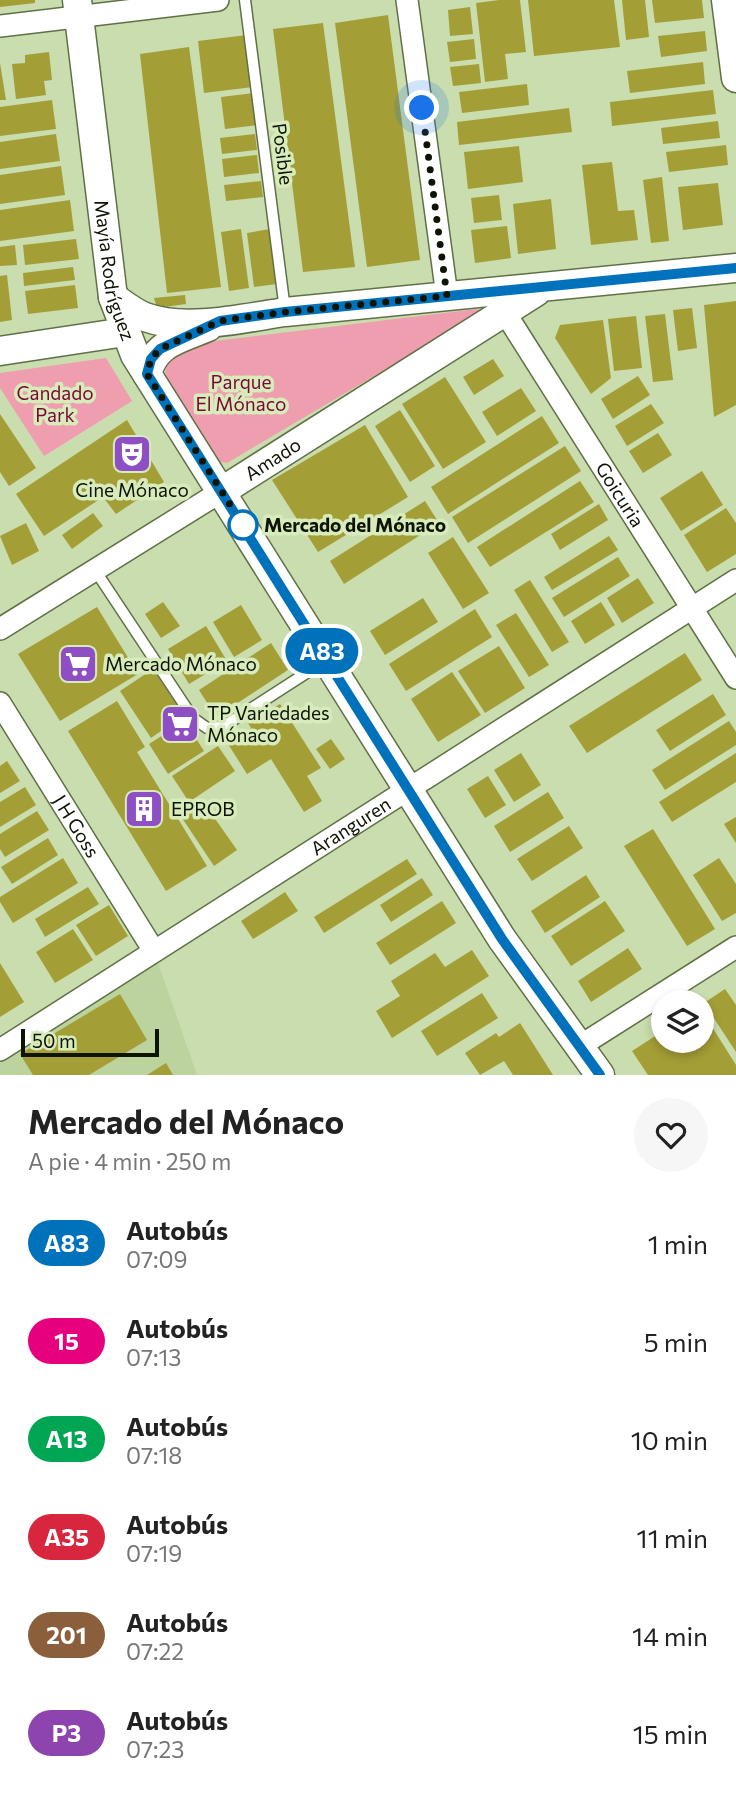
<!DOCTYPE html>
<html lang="es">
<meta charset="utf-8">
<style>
body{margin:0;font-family:Commissioner,sans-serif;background:#f6f6f6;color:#222;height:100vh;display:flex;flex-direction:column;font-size:26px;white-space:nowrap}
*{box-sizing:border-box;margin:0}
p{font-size:23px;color:#767676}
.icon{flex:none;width:38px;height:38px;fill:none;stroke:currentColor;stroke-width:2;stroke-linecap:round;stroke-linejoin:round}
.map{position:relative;height:1075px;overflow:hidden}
.details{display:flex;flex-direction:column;background:#fff;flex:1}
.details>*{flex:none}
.badge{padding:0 14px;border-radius:23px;font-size:24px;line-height:46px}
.controls{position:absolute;left:651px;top:990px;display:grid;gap:14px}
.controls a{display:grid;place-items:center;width:63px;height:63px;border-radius:50%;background:#fff;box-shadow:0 4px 10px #0003;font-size:35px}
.scale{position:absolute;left:21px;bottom:18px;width:138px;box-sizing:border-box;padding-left:7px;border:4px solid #0e1404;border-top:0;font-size:19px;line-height:24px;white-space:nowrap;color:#0e1404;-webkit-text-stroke:5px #d7ebbb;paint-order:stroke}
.you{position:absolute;width:35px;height:35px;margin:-18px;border:5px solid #fff;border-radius:50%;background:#1a73e8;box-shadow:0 0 0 10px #1a73e833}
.map>.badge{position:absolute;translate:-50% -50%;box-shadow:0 0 0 4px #fff}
.round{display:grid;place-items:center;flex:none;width:74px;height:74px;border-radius:37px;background:#f6f6f6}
.head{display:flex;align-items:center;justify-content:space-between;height:119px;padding:0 28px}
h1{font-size:33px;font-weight:700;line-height:52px}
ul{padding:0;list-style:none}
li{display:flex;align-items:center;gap:21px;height:98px;padding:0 28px}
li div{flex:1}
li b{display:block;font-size:26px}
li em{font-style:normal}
li .badge{min-width:77px;font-weight:700;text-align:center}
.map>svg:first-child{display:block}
.built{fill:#bcd39d}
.green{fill:#ee9eae}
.building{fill:#a49e36}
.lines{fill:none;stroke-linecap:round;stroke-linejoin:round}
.lane-casing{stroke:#607046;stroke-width:13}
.street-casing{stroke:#607046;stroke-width:24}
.secondary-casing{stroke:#607046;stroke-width:31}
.lane{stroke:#fff;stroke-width:10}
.street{stroke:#fff;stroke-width:21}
.secondary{stroke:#fff;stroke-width:28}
.line-casing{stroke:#fff;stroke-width:16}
.line{stroke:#0072bc;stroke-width:10}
.walk{stroke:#0e1404;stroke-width:7;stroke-dasharray:0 12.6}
.stop-dot{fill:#fff;stroke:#0072bc;stroke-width:3.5}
.labels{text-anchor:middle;stroke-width:7;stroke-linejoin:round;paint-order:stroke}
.street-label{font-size:19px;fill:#0e1404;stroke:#d7ebbb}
.park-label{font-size:19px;fill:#7c0536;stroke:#d7ebbb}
.poi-label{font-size:19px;fill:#0e1404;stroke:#d7ebbb;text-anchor:start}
.stop-label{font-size:19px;font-weight:bold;fill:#0e1404;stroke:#d7ebbb;text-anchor:start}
</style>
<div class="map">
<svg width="736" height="1075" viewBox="0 0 736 1075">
<rect width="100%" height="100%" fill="#caddaf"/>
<path class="built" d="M154,951L197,1075H0V1049Z"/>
<g class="green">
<path d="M477,309L480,311L479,314L227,463L217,461L166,381C160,352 193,349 214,341Z"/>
<path d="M106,358L132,401L44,456L0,388V373Z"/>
</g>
<g class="building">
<path d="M0,0H35V3L0,7Z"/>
<path d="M499,0H520L526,52L505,54L508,79L485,82L476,3Z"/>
<path d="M528,0H614L620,47L534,56Z"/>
<path d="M622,0H645L649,37L626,40Z"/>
<path d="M652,0H702L704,18L655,23Z"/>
<path d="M470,7L473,34L450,36L448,10Z"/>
<path d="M388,15L420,260L367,267L335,23Z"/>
<path d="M323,23L355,267L303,272L273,29Z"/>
<path d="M705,31L707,51L661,57L658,36Z"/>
<path d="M247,35L253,87L204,93L198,41Z"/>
<path d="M474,39L476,59L450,62L447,42Z"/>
<path d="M189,47L221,287L167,293L140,54Z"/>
<path d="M49,52L52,80L44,81L46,95L16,99L12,64L25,63V55Z"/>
<path d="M703,62L705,84L630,93L627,71Z"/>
<path d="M0,63L6,100H0Z"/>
<path d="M479,64L481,83L453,86L450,67Z"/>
<path d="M527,84L529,105L462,113L459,92Z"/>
<path d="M713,90L716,114L612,126L610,102Z"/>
<path d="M254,93L258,125L225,129L221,97Z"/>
<path d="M52,100L56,129L0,136V107Z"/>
<path d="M569,108L572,132L459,145L457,122Z"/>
<path d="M718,121L720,138L663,144L661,128Z"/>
<path d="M56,134L60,161L0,169V142Z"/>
<path d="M255,134L257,150L222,154L220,138Z"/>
<path d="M726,145L728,165L669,172L666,152Z"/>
<path d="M519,146L523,182L468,189L464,152Z"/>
<path d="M257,155L259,173L224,177L222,159Z"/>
<path d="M612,162L618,211L634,210L638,240L591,245L582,165Z"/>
<path d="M61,166L65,195L0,204V175Z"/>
<path d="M662,177L669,241L651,243L643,180Z"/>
<path d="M261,181L263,197L226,201L224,185Z"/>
<path d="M718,183L723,225L683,230L678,187Z"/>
<path d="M499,195L502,220L474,223L471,198Z"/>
<path d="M551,199L556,249L518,254L513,204Z"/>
<path d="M70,200L74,231L0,241V210Z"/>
<path d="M507,226L511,258L475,263L471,230Z"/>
<path d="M241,229L249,288L229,291L221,232Z"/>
<path d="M270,229L277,284L254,287L247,233Z"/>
<path d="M76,239L79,259L25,265L23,245Z"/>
<path d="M15,245L17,265L0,266V247Z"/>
<path d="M73,267L75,280L24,286L23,273Z"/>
<path d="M7,275L12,320L0,322V276Z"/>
<path d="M75,285L78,308L28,314L25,291Z"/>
<path d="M185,295L186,304L157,308L154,298Z"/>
<path d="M736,301V405L714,417L704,305Z"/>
<path d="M692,308L697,348L678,351L673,310Z"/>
<path d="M665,314L673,380L653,382L645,316Z"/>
<path d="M636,316L642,368L614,371L608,319Z"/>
<path d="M603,320L611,378L591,394L555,338L560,325Z"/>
<path d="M493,359L504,376L474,395L463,377Z"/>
<path d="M638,376L650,395L613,419L601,399Z"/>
<path d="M445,377L486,442L443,469L402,404Z"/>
<path d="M521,388L536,411L497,436L482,412Z"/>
<path d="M651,404L664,423L627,446L615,426Z"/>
<path d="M400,410L435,466L410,482L375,426Z"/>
<path d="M0,414L36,468L9,486L0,472Z"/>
<path d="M542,416L559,443L448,514L431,487Z"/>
<path d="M127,420L164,482L116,514L103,497L44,536L16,494Z"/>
<path d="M365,425L408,497L318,552L272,480Z"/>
<path d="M658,433L672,455L643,473L629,451Z"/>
<path d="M565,446L581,471L468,543L452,517Z"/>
<path d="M702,471L723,505L681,531L660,498Z"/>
<path d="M580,481L594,502L490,567L477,547Z"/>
<path d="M425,501L439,523L344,584L330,561Z"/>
<path d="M599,504L608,520L560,550L551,534Z"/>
<path d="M726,508L736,523V554L707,572L684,535Z"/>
<path d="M93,513L103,526L72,549L62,535Z"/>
<path d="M26,523L39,551L12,565L0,536Z"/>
<path d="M609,536L618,550L552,590L544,577Z"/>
<path d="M453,537L489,593L463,609L428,553Z"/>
<path d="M618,557L630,576L564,617L552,598Z"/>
<path d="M638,578L654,603L622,623L607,598Z"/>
<path d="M530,580L569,642L552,652L514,590Z"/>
<path d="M423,598L438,622L385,655L370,631Z"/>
<path d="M163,602L180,626L161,638L145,614Z"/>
<path d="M601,602L615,625L585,644L571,621Z"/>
<path d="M241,605L262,640L234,657L213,622Z"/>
<path d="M97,607L138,674L60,721L18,654Z"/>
<path d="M475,609L492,637L406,691L389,664Z"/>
<path d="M516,613L549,665L529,677L496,625Z"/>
<path d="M206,626L227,661L189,684L168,649Z"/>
<path d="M271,643L288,670L216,717L199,690Z"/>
<path d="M499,646L525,688L485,713L458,671Z"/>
<path d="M685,653L702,680L587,753L569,726Z"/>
<path d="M153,669L184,715L151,738L120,691Z"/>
<path d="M452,672L481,715L438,742L411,699Z"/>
<path d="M713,694L726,715L670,751L656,730Z"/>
<path d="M117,701L145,747L137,752L207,866L166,891L68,731Z"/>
<path d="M280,704L321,768L307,776L322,801L304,812L271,759L247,774L228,744L251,728L248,723Z"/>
<path d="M185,721L204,751L168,774L149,744Z"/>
<path d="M729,721L736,732V745L665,790L652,770Z"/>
<path d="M331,739L345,759L330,769L316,749Z"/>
<path d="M218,746L235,771L189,802L172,776Z"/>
<path d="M521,753L541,785L514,802L494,770Z"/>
<path d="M736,753V782L672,822L659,802Z"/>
<path d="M7,761L20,781L0,793V766Z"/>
<path d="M488,776L506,805L485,818L467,789Z"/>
<path d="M25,787L36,805L0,827V802Z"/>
<path d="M548,792L564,818L510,852L494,826Z"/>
<path d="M204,803L237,850L214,866L182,818Z"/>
<path d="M37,811L49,830L5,857L0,849V834Z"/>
<path d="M736,817V843L724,824Z"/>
<path d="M569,826L583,848L532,881L517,859Z"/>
<path d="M653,829L715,929L687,946L624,846Z"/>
<path d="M48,838L58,855L12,884L1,867Z"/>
<path d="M63,858L78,883L13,923L0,902V897Z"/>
<path d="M719,858L736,884V913L722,921L693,875Z"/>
<path d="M407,859L417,874L324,933L314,917Z"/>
<path d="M586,875L600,897L545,933L531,911Z"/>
<path d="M422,878L433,895L391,922L380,905Z"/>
<path d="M88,887L99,904L45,937L35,919Z"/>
<path d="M285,892L298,911L253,939L241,921Z"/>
<path d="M442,901L456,923L390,965L376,943Z"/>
<path d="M605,901L625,931L571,966L551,936Z"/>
<path d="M109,905L128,936L96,956L76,925Z"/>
<path d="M73,929L93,960L55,983L36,952Z"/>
<path d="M628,948L642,969L591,1002L578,981Z"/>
<path d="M472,950L489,976L392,1038L376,1011L400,996L391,981L435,953L445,967Z"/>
<path d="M0,963L24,1002L0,1017Z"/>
<path d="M725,989L736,1005V1052L704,1003Z"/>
<path d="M482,993L498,1018L437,1056L421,1031Z"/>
<path d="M120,994L147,1040L89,1075H33L20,1054Z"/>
<path d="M702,1011L736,1065V1075H648L632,1051L663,1031V1041H702Z"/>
<path d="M520,1023L553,1075H513L504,1061L480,1075L465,1053L496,1033L499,1037Z"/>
<path d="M166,1063L173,1075H147Z"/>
</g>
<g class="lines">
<g class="lane-casing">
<g id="lane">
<path d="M245,0L285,310"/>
<path d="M95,570L193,718L207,728L224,726L325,661"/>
</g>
</g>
<g class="street-casing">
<g id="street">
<path d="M407,0L447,296"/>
<path d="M0,26L218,0"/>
<path id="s1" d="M504,311L736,678"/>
<path d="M0,629L222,491"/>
<path id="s2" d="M0,703L154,951"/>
<path d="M580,1046L736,947"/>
<path id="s3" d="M0,1050L736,580"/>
</g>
</g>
<g class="secondary-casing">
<g id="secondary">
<path id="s4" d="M77,0L113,297L135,355L502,939L600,1075"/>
<path d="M726,0L736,78"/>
<path d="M113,297C123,304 134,313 145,317C186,332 244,318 285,312L736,268"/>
<path d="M0,351L125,332"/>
<path d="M147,374C155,342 181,339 208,327"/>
<path id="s5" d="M222,491L536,292"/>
</g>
</g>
<use href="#lane" class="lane"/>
<use href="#street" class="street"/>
<use href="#secondary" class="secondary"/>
</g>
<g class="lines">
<g class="line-casing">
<path id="line" d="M600,1075L502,939L147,374L151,359L160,349L177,341L220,321L285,312L736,268"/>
</g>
<use href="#line" class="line"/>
<path class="walk" d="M243,525L147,374L151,359L160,349L220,321L285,312L447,296L422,108"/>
</g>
<defs>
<g id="theatre-square" transform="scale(2.0125)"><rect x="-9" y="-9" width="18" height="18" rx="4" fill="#8e4fc5" stroke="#d7ebbb"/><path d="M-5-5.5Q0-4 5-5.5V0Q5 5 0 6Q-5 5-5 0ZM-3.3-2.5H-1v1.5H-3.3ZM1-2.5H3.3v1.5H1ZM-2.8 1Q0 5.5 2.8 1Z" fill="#fff"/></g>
<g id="supermarket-square" transform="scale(2.0125)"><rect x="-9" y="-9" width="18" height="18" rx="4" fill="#8e4fc5" stroke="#d7ebbb"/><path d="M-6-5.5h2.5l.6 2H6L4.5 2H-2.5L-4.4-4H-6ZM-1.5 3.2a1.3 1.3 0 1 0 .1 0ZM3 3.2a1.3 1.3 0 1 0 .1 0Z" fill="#fff"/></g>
<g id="building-square" transform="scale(2.0125)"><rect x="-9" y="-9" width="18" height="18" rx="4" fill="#8e4fc5" stroke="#d7ebbb"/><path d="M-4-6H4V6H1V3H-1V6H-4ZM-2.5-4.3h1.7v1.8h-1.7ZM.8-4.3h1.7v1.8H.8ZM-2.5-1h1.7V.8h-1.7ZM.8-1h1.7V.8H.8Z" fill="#fff"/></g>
</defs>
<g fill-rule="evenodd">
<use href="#theatre-square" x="132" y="454"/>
<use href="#supermarket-square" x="78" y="664"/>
<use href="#supermarket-square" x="180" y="724"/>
<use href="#building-square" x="144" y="809"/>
</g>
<circle class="stop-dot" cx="243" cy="525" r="14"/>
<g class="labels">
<g class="street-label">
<text transform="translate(283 154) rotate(83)" y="7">Posible</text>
<text dy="7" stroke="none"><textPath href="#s4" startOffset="273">Mayía Rodríguez</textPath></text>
<text dy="7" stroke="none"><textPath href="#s5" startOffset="60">Amado</textPath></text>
<text dy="7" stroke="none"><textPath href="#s1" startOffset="217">Goicuria</textPath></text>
<text dy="7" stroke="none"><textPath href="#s3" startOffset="416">Aranguren</textPath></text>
<text dy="7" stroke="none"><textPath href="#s2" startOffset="145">J H Goss</textPath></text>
</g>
<g class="park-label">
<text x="241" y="389">Parque<tspan x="241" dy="22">El Mónaco</tspan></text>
<text x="55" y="400">Candado<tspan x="55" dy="22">Park</tspan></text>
</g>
<g class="poi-label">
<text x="132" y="497" text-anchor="middle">Cine Mónaco</text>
<text x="105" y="671">Mercado Mónaco</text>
<text x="207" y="720">TP Variedades<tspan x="207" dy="22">Mónaco</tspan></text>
<text x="171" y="816">EPROB</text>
</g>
<g class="stop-label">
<text x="264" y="532">Mercado del Mónaco</text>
</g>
</g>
</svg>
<div class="controls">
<a><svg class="icon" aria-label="layers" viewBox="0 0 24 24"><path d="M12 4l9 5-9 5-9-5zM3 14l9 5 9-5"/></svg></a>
</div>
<div class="scale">50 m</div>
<div class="you" style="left:422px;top:108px"></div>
<b class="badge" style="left:322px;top:651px;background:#0072bc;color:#fff">A83</b>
</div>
<section class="details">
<div class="head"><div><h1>Mercado del Mónaco</h1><p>A pie · 4 min · 250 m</p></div><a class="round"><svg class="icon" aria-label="heart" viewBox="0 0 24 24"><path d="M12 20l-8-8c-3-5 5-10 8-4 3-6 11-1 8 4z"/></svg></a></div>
<ul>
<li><span class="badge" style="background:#0072bc;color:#fff">A83</span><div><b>Autobús</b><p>07:09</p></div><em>1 min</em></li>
<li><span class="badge" style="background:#e6007e;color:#fff">15</span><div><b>Autobús</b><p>07:13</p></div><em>5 min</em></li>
<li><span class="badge" style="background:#00a651;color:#fff">A13</span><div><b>Autobús</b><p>07:18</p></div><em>10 min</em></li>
<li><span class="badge" style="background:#d7263d;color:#fff">A35</span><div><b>Autobús</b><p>07:19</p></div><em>11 min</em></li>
<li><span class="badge" style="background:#8b5e3c;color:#fff">201</span><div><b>Autobús</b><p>07:22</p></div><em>14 min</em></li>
<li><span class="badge" style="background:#8e44ad;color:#fff">P3</span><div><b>Autobús</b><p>07:23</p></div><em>15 min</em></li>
</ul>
</section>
